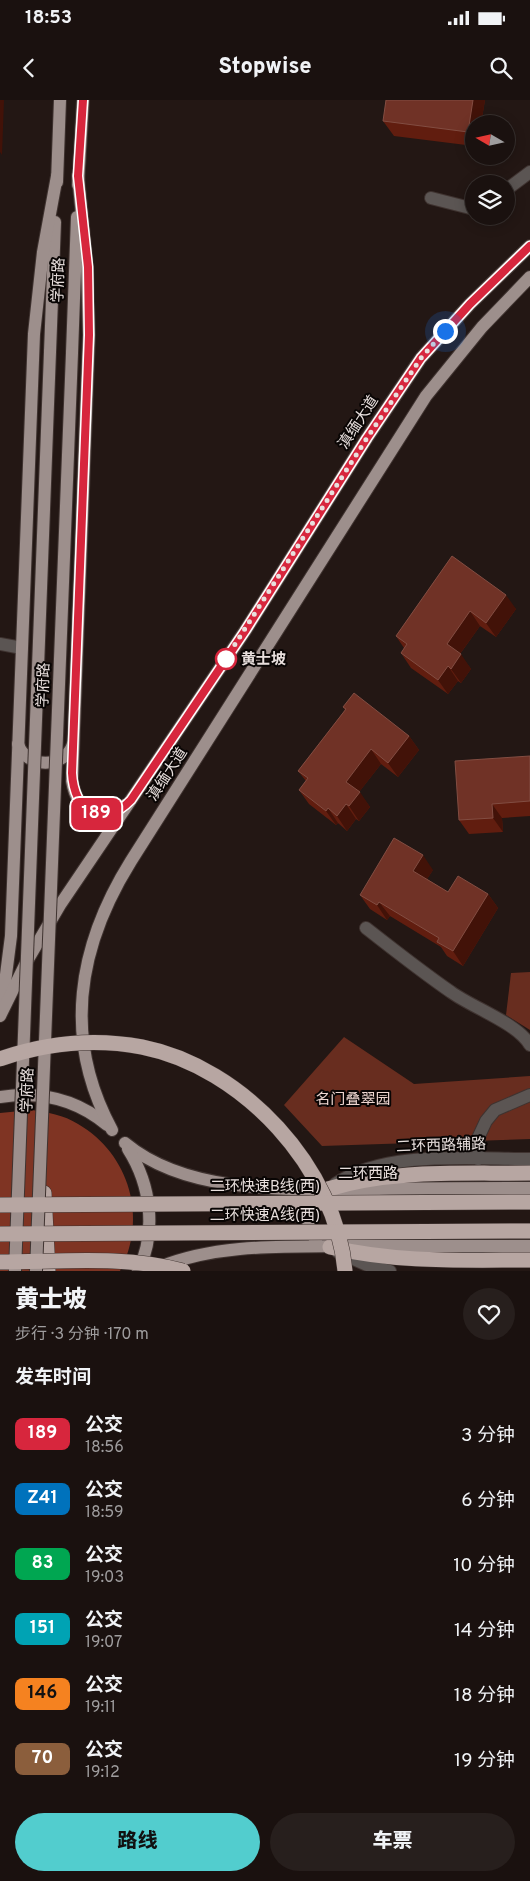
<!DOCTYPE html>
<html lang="zh">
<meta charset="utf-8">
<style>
body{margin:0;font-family:Overpass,"Noto Sans SC",sans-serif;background:#271f1d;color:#f1f3f6;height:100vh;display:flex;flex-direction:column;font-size:19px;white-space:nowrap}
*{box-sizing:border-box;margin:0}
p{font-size:16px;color:#9f9d9e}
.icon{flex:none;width:28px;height:28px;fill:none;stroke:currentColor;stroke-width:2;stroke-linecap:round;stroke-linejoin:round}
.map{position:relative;height:1171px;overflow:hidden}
.drawer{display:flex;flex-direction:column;background:#1a110f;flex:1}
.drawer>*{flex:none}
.badge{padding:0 10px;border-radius:8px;font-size:18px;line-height:32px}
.needle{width:32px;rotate:279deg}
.controls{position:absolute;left:465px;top:15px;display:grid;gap:10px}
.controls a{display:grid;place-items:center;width:50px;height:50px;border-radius:50%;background:#1a110f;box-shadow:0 2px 12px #0003,0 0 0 1px #38312f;font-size:25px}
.you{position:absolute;width:25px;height:25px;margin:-12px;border:4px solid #fff;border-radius:50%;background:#1a73e8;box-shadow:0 0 0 8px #1a73e833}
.map>.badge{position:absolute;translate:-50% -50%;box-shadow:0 0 0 2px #fff}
h2{padding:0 15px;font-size:19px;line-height:45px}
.round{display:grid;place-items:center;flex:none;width:52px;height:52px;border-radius:26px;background:#271f1d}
.overview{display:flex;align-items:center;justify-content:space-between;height:85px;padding:0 15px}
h1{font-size:24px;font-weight:800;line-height:38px}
.primary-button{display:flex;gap:10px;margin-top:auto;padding:10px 15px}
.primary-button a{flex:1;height:58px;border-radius:30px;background:#52cdce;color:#111;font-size:20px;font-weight:800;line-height:58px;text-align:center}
.primary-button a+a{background:#271f1d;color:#f1f3f6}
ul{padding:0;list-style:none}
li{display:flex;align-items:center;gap:15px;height:65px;padding:0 15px}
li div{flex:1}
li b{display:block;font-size:19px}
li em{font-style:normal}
li .badge{min-width:55px;font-weight:700;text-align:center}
.status{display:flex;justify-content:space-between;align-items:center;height:35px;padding:0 25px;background:#1a110f;direction:ltr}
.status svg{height:14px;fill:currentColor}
header{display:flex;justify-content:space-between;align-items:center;height:65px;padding:0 15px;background:#1a110f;font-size:22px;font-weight:800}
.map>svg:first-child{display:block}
.green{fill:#682d1f}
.forest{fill:#7f3423}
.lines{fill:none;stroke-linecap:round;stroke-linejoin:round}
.minor-casing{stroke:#3f3330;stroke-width:14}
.major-casing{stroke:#3f3330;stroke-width:14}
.highway-casing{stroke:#3f3330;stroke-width:16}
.minor{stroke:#5b5553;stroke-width:12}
.major{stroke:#9d8f8c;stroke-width:12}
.highway{stroke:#b7a6a2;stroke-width:15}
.major-bridge-casing{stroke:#3f3330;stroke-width:14;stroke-linecap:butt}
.highway-bridge-casing{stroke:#3f3330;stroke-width:16;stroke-linecap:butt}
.major-bridge{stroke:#9d8f8c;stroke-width:12}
.highway-bridge{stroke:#b7a6a2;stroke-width:15}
.wall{fill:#611d0f}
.shaded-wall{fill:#421208}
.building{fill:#703226;stroke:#824d42}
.line-casing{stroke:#fff;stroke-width:11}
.line{stroke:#d7263d;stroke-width:8}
.walk{stroke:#e8dfdd;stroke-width:5;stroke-dasharray:0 9}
.stop-dot{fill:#fff;stroke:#d7263d;stroke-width:2.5}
.labels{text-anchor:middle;stroke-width:4;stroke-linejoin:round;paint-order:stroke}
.street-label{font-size:15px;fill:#e8dfdd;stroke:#090504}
.stop-label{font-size:15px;font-weight:bold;fill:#e8dfdd;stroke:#090504;text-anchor:start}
.park-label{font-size:15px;fill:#efd7d1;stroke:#090504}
</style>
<div class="status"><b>18:53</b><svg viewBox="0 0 49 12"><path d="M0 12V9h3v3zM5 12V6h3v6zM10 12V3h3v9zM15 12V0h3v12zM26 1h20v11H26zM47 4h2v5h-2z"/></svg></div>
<header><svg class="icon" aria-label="back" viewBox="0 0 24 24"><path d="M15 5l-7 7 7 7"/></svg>Stopwise<svg class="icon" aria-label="search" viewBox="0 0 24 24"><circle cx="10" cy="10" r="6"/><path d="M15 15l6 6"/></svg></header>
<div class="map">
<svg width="530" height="1171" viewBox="0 0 530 1171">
<rect width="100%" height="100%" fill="#231714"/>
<g class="green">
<path d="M530,872V930L506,915L511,873Z"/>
<path d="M344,937L414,984L530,976V1039L322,1046L284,1005Z"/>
</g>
<path class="forest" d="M31,1010C47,1012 64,1015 78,1024C130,1054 148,1119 120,1171H0V1013Z"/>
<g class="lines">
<g class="minor-casing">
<g id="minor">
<path d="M506,90L530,72"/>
<path d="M431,98L474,109"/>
<path d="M0,544L22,548"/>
<path d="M366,828C394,850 422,872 451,892C473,908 517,923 530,945"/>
<path d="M478,1059L479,1036L486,1021L495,1010L530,995"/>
<path d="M335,1084C385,1050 470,1059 530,1059"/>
<path d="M338,1152L367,1165L390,1171"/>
</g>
</g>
<g class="major-casing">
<g id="major">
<path d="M78,76L87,167L89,235L72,681C77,711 100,725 125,705"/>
<path d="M57,82L60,0"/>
<path d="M78,85L83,0"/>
<path d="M50,252L55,122"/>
<path d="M72,253L77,117"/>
<path d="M18,644C26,669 65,669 73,644"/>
<path d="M3,898L11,836L34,234L43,152L57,76"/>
<path d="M0,916L27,861L60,805L245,531L367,338L421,258L470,204L530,146"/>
<path d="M0,997C39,991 76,999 107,1025"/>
<path d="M112,1030C62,938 78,846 131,761L426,296L482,227L530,177"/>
<path d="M125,1043C190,1097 298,1089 378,1089C429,1088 479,1088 530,1088"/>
<path d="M128,1049C151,1085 157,1132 138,1171"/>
<path d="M316,1097C306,1110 305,1127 316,1140"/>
<path d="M160,1167C219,1143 289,1147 352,1146C411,1146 471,1146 530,1146"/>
</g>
</g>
<g class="highway-casing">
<g id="highway">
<path d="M328,1089C393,1069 463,1074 530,1073"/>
<path d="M44,1093L48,1171"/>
<path d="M330,1147C397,1163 462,1160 530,1160"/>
</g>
</g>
<use href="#minor" class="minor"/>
<use href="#major" class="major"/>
<use href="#highway" class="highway"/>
<g class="major-bridge-casing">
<g id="major-bridge">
<path d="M15,1171L50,252"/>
<path d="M36,1171L72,253"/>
</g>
</g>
<g class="highway-bridge-casing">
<g id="highway-bridge">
<path d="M0,959C46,943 93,938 142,947C243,967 336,1068 345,1171"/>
<path d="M0,1105L530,1102"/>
<path d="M0,1134L530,1131"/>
<path d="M0,1162C60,1162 124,1155 183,1171"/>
</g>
</g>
<use href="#major-bridge" class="major-bridge"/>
<use href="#highway-bridge" class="highway-bridge"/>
</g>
<g class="wall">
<path d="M386,0H485L481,24H474V46L394,36L383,21Z"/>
<path d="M452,456L516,509L496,537L480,526L460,554L471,569L461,583L458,581L448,594L411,568L401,553L404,548L396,536Z"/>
<path d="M343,607L409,636L419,650L398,677L381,664L359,692L370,707L359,721L356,719L347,731L338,723L336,725L309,704L299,690L306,681L298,671L345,610Z"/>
<path d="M530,656V716L502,718L503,732L469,734L459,720Z"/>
<path d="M433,770L427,779L448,792L488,794L498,808L463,866L447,856L441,847L390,816L387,820L370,809L360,795Z"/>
</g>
<g class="shaded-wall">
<path d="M0,0H4L2,55L0,52Z"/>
<path d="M473,0H485L481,24H474V40L468,32Z"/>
<path d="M506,495L516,509L496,537L486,523Z"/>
<path d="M470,511L480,526L457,558L447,544Z"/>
<path d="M461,554L471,569L461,583L451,569Z"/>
<path d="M448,566L458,581L448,594L438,580Z"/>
<path d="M409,636L419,650L398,677L388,663Z"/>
<path d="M371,649L381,664L356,696L346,682Z"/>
<path d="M360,692L370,707L359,721L349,706Z"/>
<path d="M346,704L356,719L347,731L337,716Z"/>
<path d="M492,704L502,718L503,732L493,718Z"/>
<path d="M328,708L338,723L336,725L326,711Z"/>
<path d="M423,755L433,770L423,785L413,771Z"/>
<path d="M488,794L498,808L463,866L453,851Z"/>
<path d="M379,802L390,816L387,820L377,805Z"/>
</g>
<g class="building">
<path d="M386,0H473L468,32L383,21Z"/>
<path d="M452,456L506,495L486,523L470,511L447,544L461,554L451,569L448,566L438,580L401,553L407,544L396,536Z"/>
<path d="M354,593L409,636L388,663L371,649L346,682L360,692L349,706L346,704L337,716L328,708L326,711L299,690L308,678L298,671L346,609L343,607Z"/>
<path d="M530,656V701L492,704L493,718L459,720L455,661Z"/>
<path d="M394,738L423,755L413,771L448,792L458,776L488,794L453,851L437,842L439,838L379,802L377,805L360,795Z"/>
</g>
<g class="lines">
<g class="line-casing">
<path id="line" d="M83,0L78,76L88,167L89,235L72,673C74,711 101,731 131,700L245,531L367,338L421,258L470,204L530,146"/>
</g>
<use href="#line" class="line"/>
<path class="walk" d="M226,559L223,563L367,338L421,258L445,231"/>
</g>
<circle class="stop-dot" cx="226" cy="559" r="10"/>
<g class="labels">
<g class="street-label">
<text transform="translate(58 180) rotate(-88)" y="5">学府路</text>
<text transform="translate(358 322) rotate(-57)" y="5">滇缅大道</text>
<text transform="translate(43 585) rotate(-88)" y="5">学府路</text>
<text transform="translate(167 674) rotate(-57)" y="5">滇缅大道</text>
<text transform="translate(27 990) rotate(-88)" y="5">学府路</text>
<text transform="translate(441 1045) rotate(-2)" y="5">二环西路辅路</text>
<text x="368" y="1078">二环西路</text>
<text x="265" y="1091">二环快速B线(西)</text>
<text x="265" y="1120">二环快速A线(西)</text>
</g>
<g class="stop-label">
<text x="241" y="564">黄士坡</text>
</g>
<g class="park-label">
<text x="353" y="1004">名门叠翠园</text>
</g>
</g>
</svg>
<div class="controls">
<a><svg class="needle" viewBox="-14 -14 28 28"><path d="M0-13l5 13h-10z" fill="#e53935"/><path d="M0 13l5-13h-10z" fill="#9f9d9e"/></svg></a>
<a><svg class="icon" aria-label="layers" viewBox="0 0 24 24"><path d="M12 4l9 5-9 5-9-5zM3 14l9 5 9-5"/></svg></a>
</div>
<div class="you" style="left:445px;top:231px"></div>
<b class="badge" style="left:96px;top:714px;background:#d7263d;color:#fff">189</b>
</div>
<section class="drawer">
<div class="overview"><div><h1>黄士坡</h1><p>步行 · 3 分钟 · 170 m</p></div><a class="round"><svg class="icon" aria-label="heart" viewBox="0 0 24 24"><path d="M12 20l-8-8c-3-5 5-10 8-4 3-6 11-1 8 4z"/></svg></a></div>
<h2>发车时间</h2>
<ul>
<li><span class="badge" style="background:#d7263d;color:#fff">189</span><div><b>公交</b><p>18:56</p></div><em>3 分钟</em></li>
<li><span class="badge" style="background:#0072bc;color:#fff">Z41</span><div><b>公交</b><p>18:59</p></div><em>6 分钟</em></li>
<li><span class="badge" style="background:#00a651;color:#fff">83</span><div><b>公交</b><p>19:03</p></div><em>10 分钟</em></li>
<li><span class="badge" style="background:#00a3b4;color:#fff">151</span><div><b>公交</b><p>19:07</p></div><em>14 分钟</em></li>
<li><span class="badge" style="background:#f58220;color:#111">146</span><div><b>公交</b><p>19:11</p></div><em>18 分钟</em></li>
<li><span class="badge" style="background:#8b5e3c;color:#fff">70</span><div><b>公交</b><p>19:12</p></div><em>19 分钟</em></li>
</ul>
<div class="primary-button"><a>路线</a><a>车票</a></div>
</section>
